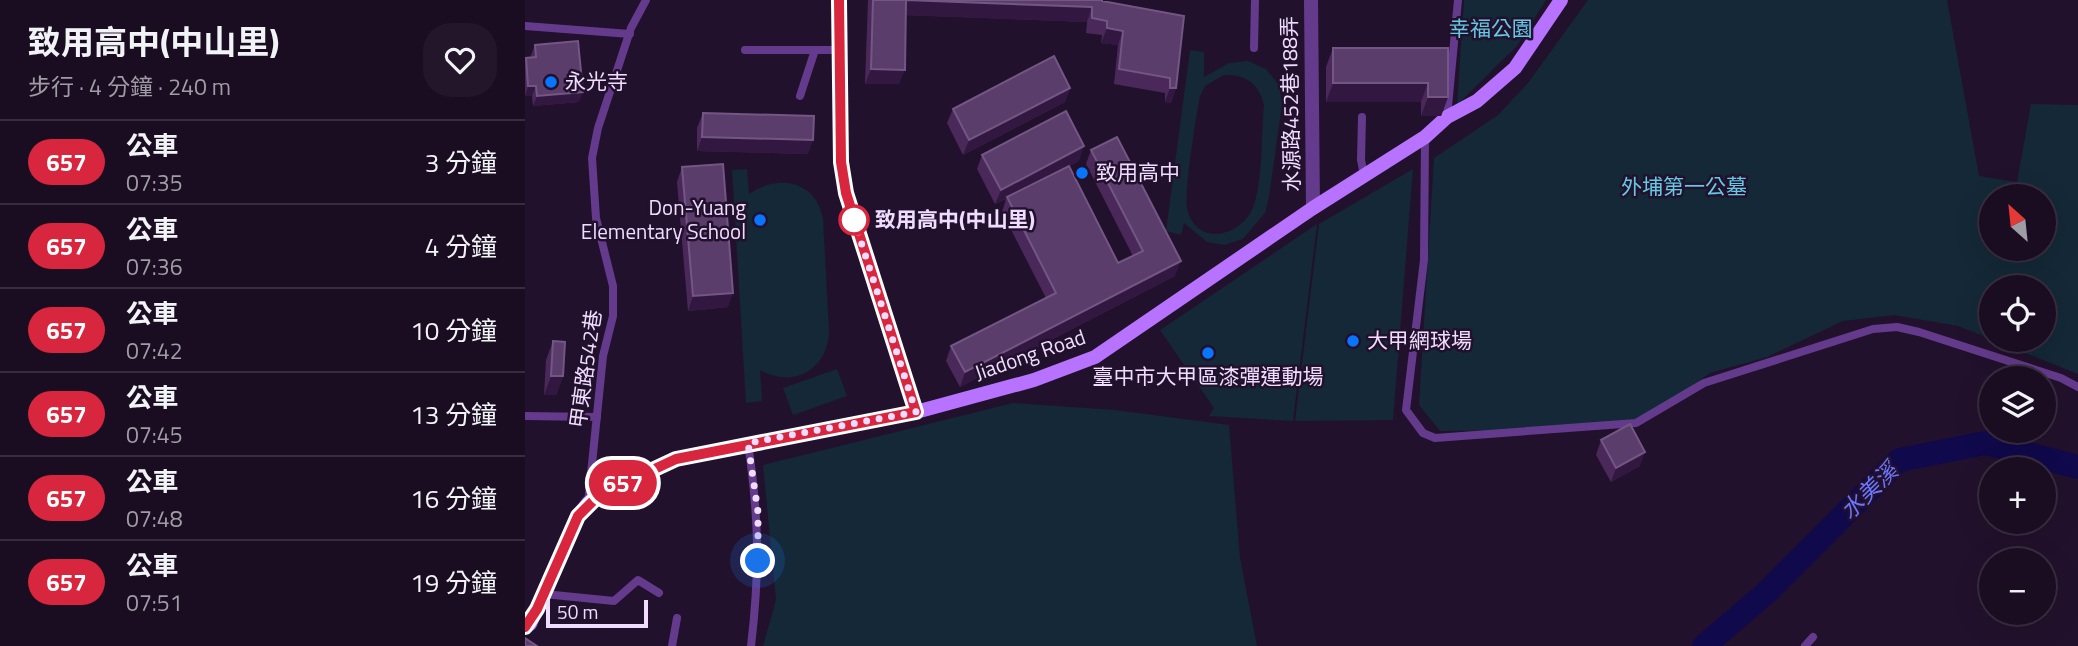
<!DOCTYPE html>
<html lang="zh-TW">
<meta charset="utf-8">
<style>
body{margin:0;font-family:"Titillium Web","Noto Sans TC",sans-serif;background:#23162a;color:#f1f3f6;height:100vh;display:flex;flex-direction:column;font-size:26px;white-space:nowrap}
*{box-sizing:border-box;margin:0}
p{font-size:23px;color:#9f9ca5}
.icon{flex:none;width:38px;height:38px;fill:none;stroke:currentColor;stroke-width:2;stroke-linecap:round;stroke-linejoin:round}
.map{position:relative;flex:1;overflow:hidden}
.details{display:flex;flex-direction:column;background:#1a0d21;width:525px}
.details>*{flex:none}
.badge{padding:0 14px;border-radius:23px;font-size:24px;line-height:46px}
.needle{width:46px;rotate:333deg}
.fabs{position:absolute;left:1454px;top:184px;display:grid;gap:14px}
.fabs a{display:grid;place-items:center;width:77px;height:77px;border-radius:50%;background:#1a0d21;box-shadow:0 7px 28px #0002,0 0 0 2px #382d3f;font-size:35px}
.scale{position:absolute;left:21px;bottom:18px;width:102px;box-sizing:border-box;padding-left:7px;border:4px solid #f0dcff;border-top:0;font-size:19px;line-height:24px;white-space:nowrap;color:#f0dcff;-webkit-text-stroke:5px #22112c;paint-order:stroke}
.you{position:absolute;width:35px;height:35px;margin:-18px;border:5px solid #fff;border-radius:50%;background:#1a73e8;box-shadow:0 0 0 10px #1a73e833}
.map>.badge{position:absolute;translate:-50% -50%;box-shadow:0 0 0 4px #fff}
.round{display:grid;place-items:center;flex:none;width:74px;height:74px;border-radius:28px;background:#23162a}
.head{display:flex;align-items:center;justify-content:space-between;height:119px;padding:0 28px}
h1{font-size:33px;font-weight:700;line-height:52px}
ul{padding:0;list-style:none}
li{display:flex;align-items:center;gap:21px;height:84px;padding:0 28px;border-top:2px solid #382d3f}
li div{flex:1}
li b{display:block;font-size:26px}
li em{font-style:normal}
li .badge{min-width:77px;font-weight:700;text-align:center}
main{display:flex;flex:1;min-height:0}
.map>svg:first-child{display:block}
.green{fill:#142837;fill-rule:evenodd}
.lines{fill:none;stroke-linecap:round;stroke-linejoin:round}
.river{stroke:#100a4c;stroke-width:24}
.lane{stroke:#643b8c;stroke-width:8}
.street{stroke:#643b8c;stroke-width:14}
.secondary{stroke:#b773ff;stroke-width:14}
.wall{fill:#4a295a}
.shaded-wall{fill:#321840}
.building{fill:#5b3d6c;stroke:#735683;stroke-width:2}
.line-casing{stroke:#fff;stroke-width:16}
.line{stroke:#d7263d;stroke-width:10}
.walk{stroke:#f0dcff;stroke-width:7;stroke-dasharray:0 12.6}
.poi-dot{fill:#0875ff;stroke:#22112c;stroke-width:2.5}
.stop-dot{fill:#fff;stroke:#d7263d;stroke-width:3.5}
.labels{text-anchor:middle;stroke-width:5;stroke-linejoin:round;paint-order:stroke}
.park-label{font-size:21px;fill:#64c9e4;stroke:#22112c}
.poi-label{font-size:21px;fill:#f0dcff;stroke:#22112c;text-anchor:start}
.street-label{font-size:21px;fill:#f0dcff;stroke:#22112c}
.stop-label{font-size:21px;font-weight:bold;fill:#f0dcff;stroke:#22112c;text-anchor:start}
.water-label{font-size:23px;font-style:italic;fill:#6a76ff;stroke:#22112c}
</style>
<main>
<section class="details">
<div class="head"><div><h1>致用高中(中山里)</h1><p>步行 · 4 分鐘 · 240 m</p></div><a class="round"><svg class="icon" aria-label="heart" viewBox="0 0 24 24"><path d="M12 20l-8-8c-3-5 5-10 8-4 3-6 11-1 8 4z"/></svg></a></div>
<ul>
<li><span class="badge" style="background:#d7263d;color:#fff">657</span><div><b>公車</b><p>07:35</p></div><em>3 分鐘</em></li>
<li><span class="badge" style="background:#d7263d;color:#fff">657</span><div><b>公車</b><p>07:36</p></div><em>4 分鐘</em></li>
<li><span class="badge" style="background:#d7263d;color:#fff">657</span><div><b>公車</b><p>07:42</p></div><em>10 分鐘</em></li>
<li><span class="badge" style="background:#d7263d;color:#fff">657</span><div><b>公車</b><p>07:45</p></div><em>13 分鐘</em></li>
<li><span class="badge" style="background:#d7263d;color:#fff">657</span><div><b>公車</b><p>07:48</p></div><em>16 分鐘</em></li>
<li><span class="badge" style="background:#d7263d;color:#fff">657</span><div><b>公車</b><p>07:51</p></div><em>19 分鐘</em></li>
</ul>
</section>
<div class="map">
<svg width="1553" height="646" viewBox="0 0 1553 646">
<rect width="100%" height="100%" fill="#22112c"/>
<g class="green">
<path d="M939,0H1021L992,46L932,105Z"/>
<path d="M1063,0H1422L1454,176L1492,182L1506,104L1553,105V374L1467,340H1519V287H1466V339L1433,326L1369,315L1318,321L1242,357L1185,373L1122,418L990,430L915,431L894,405L909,158L973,115L1003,83ZM1466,196H1519V248H1466Z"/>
<path d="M665,50L679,52V77L704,63L723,61L741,69L754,85L757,104L744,197L740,213L718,239L699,245L682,242L659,223L656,235L641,231ZM699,75C721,74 734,84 739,105C736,136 738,172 730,202C720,237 671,249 662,208C659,191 671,117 675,96L680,86Z"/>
<path d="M222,169L224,194C253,174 291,180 298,219L304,331C303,370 268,389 235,370L237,401L221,403L207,170Z"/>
<path d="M888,169L868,420L770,421L794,224Z"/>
<path d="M792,224L768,421L684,416L689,408L635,330Z"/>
<path d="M312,369L322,396L268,415L258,388Z"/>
<path d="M488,403L590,410L704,425L715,558L732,646H238L251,600L238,465Z"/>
</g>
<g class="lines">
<path class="river" d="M1179,646L1241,593L1374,460L1460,443L1553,467"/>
<g class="lane">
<path d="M0,26L105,34"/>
<path d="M729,48L730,0"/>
<path d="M220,50H314"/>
<path d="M275,96L290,50"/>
<path d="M837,117L836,160L839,175"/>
<path d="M922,117L933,0"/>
<path d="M900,137L899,260L881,410L898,433L910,438L1111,423L1179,383L1348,329L1372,327L1394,332L1536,378L1553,387"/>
<path d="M0,416L72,417"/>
<path d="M223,443C234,518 235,571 226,646"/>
<path d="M63,503L78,356L88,316V286L71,218L67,158L73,128L106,28L121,0"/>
<path d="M19,594L89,601L113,580L134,593"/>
<path d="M147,646L152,618"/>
<path d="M1280,646L1288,637"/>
</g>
<g class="street">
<path d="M314,0L316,162L321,193L391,412"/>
<path d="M786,0L788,208"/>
</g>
<path class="secondary" d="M0,627L5,624L53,516L63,503L74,495L151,459L391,412L509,380L570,357L788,208L900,137L922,117L952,101L990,68L1036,0"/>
</g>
<g class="wall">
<path d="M343,0H577V1L659,16L651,88L646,103L640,102V93L589,84L593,45L576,43L577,35L561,33L562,22L381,15L374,84H340Z"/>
<path d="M10,45L54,102L8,106L7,96H0V60L1,58H6V55Z"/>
<path d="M808,48H923V97L916,116H896V102H801V67Z"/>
<path d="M545,88L540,102L438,155L422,123L428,109Z"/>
<path d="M178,113L283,154L172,151V128Z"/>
<path d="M566,150L650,276L435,387L421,361L426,346L521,298L477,212L481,199L470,204L452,169L457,155L554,161L544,166L593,263L608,256L561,164Z"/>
<path d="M157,167L203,307L163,311L152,182Z"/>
<path d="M28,341L38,376L31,395H19L21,360Z"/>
<path d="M1076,440L1115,466L1086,482L1071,455Z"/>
</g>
<g class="shaded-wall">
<path d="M381,0L567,7L562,22L376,15Z"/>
<path d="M582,28L598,31L593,45L576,43Z"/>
<path d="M346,69L380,70L374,84H340Z"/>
<path d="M808,83H903L896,102H801Z"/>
<path d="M3,86H11L7,96H0Z"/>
<path d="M545,88L540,102L438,155L444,140Z"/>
<path d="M645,88H651L646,103L640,102Z"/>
<path d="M58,92L54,102L8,106L12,96Z"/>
<path d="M903,97H923L916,116H896Z"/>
<path d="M177,137L288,140L283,154L172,151Z"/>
<path d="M559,146L554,161L470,204L476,190Z"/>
<path d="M656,261L650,276L435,387L440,372Z"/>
<path d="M208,293L203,307L163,311L168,296Z"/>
<path d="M26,376H38L31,395H19Z"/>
<path d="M1120,452L1115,466L1086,482L1091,468Z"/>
</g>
<g class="building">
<path d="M348,0H577V1L659,16L651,88H645V78L594,69L598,31L582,28V21L567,18V7L381,0L380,70L346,69Z"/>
<path d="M53,41L58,92L12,96L11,86H3L1,58L11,57L10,45Z"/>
<path d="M808,48H923V97H903V83H808Z"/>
<path d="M529,56L545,88L444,140L428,109Z"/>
<path d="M541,111L559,146L476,190L457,155Z"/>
<path d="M178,113L289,116L288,140L177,137Z"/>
<path d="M592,137L656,261L440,372L426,346L531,293L482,197L544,166L593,263L618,251L566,150Z"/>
<path d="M198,164L208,293L168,296L157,167Z"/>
<path d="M28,341L40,342L38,376H26Z"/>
<path d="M1105,424L1120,452L1091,468L1076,440Z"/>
<path d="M0,638L12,646H0Z"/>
</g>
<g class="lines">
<g class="line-casing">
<path id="line" d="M0,627L12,609L53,516L74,495L151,459L391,412L321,193L316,162L314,0"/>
</g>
<use href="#line" class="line"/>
<path class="walk" d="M233,561V512L223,443L391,412L329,220"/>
</g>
<g class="poi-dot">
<circle cx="26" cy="82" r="7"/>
<circle cx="557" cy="173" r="7"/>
<circle cx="235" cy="220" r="7"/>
<circle cx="828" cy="341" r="7"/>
<circle cx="683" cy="353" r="7"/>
</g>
<circle class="stop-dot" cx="329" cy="220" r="14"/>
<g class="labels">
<g class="park-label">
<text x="966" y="36">幸福公園</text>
<text x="1159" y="194">外埔第一公墓</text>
</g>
<g class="poi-label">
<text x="40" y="89">永光寺</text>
<text x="571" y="180">致用高中</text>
<text x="221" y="215" text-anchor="end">Don-Yuang<tspan x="221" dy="24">Elementary School</tspan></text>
<text x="842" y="348">大甲網球場</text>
<text x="683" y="384" text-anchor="middle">臺中市大甲區漆彈運動場</text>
</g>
<g class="street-label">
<text transform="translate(766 104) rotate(-91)" y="7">水源路452巷188弄</text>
<text transform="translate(505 355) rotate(-19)" y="7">Jiadong Road</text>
<text transform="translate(61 369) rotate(-82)" y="7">甲東路542巷</text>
</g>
<g class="stop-label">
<text x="350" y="227">致用高中(中山里)</text>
</g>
<g class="water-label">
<text transform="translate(1344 491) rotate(-44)" y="8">水美溪</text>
</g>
</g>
</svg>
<div class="fabs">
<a><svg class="needle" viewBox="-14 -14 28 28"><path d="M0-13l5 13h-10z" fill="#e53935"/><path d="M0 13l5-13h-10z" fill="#9f9ca5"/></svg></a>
<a><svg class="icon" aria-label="locate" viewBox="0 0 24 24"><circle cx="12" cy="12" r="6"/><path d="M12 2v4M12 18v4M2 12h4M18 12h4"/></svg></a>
<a><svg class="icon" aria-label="layers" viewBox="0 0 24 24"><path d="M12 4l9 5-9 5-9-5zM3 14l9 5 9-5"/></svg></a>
<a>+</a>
<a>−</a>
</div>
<div class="scale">50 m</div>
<div class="you" style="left:233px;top:561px"></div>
<b class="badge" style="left:98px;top:483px;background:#d7263d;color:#fff">657</b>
</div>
</main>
